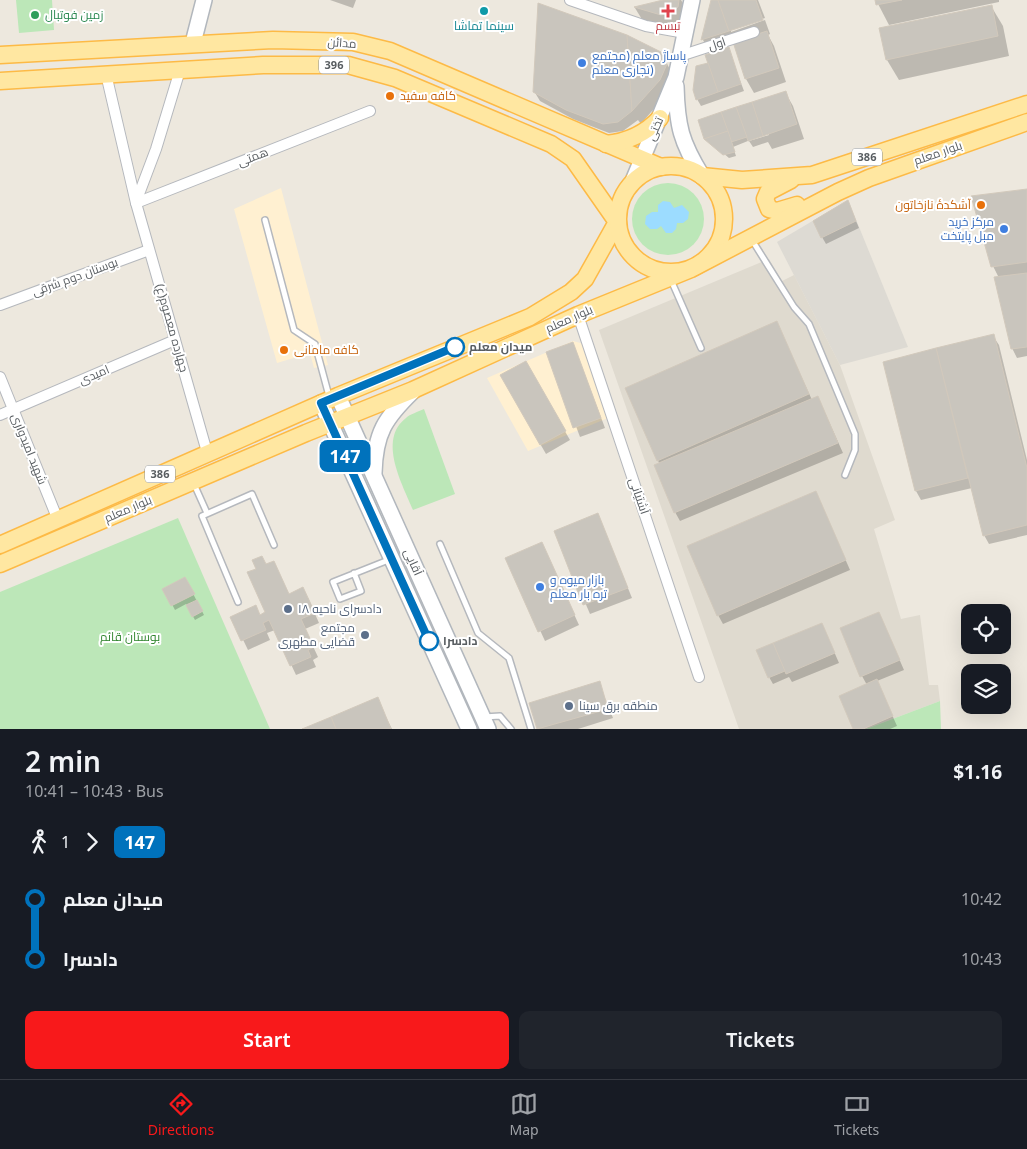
<!DOCTYPE html>
<meta charset="utf-8">
<style>
body{margin:0;font-family:"Noto Sans",Cairo,sans-serif;background:#20242c;color:#f1f3f6;height:100vh;display:flex;flex-direction:column;font-size:19px;white-space:nowrap}
*{box-sizing:border-box;margin:0}
p{font-size:16px;color:#9ea1a6}
.icon{flex:none;width:28px;height:28px;fill:none;stroke:currentColor;stroke-width:2;stroke-linecap:round;stroke-linejoin:round}
.map{position:relative;height:729px;overflow:hidden}
.sheet{display:flex;flex-direction:column;background:#171b24;flex:1}
.sheet>*{flex:none}
.badge{padding:0 10px;border-radius:8px;font-size:18px;line-height:32px}
.fabs{position:absolute;left:961px;top:604px;display:grid;gap:10px}
.fabs a{display:grid;place-items:center;width:50px;height:50px;border-radius:10px;background:#171b24;box-shadow:0 5px 20px #0002;font-size:25px}
.map>.badge{position:absolute;translate:-50% -50%;box-shadow:0 0 0 2px #fff}
.legs{display:flex;align-items:center;gap:8px;height:55px;padding:0 25px;font-size:16px}
.legs p{margin-inline-start:auto}
.headline{display:flex;align-items:center;justify-content:space-between;height:85px;padding:0 25px}
h1{font-size:28px;font-weight:600;line-height:38px}
.button{display:flex;gap:10px;margin-top:auto;padding:10px 25px}
.button a{flex:1;height:58px;border-radius:10px;background:#f8191b;color:#fff;font-size:20px;font-weight:600;line-height:58px;text-align:center}
.button a+a{background:#20242c;color:#f1f3f6}
ul{padding:0 25px;list-style:none}
li{display:flex;align-items:center;gap:18px;height:60px;font-size:19px}
li i{display:grid;place-items:center;width:8px;height:100%;margin:0 6px;background:currentColor}
li i::after{content:'';width:12px;height:12px;margin:-6px;border:4px solid;border-radius:50%;background:#171b24}
li p{margin-inline-start:auto}
li:first-child i{background:linear-gradient(#0000 50%,currentColor 0)}
li:last-child i{background:linear-gradient(currentColor 50%,#0000 0)}
.dock{display:flex;justify-content:space-around;align-items:center;height:70px;border-top:1px solid #363941;background:#171b24;font-size:14px;color:#9ea1a6}
.dock a{display:grid;justify-items:center;gap:2px}
.dock .active{color:#f8191b}
.map>svg:first-child{display:block}
.commercial{fill:#fff0d1}
.industrial{fill:#dddad3}
.education{fill:#dfdacf}
.green{fill:#bce7b8}
.water{fill:#9cdcff}
.shadow{fill:#0003}
.building{fill:#c9c5bd;stroke:#d2c9bc}
.lines{fill:none;stroke-linecap:round;stroke-linejoin:round}
.lane-casing{stroke:#b5b8bd;stroke-width:8}
.street-casing{stroke:#b5b8bd;stroke-width:12}
.secondary-casing{stroke:#b2b7bd;stroke-width:18}
.primary-casing{stroke:#fdba46;stroke-width:19}
.lane{stroke:#fff;stroke-width:5}
.street{stroke:#fff;stroke-width:10}
.secondary{stroke:#fff;stroke-width:15}
.primary{stroke:#ffe7a1;stroke-width:16}
.line-1-casing{stroke:#fff;stroke-width:11}
.line-1{stroke:#0072bc;stroke-width:8}
.culture-dot{fill:#0f9aa8;stroke:#fff;stroke-width:2}
.health-dot{fill:#e0444e;stroke:#fff;stroke-width:2}
.leisure-dot{fill:#2e9e5b;stroke:#fff;stroke-width:2}
.shop-dot{fill:#3f7fe0;stroke:#fff;stroke-width:2}
.food-dot{fill:#e8710a;stroke:#fff;stroke-width:2}
.stop-1-dot{fill:#fff;stroke:#0072bc;stroke-width:2.5}
.service-dot{fill:#5c6f8a;stroke:#fff;stroke-width:2}
.labels{text-anchor:middle;stroke-width:4;stroke-linejoin:round;paint-order:stroke}
.shield{fill:#fff;stroke:#8a8e90;stroke-width:1}
.shield-label{font-size:11px;font-weight:bold;fill:#585d61}
.leisure-label{font-size:12px;fill:#27864d;stroke:#fff;text-anchor:start}
.culture-label{font-size:12px;fill:#0d838f;stroke:#fff}
.health-label{font-size:12px;fill:#be3a42;stroke:#fff}
.street-label{font-size:12px;fill:#585d61;stroke:#fff}
.shop-label{font-size:12px;fill:#366cbe;stroke:#fff;text-anchor:start}
.food-label{font-size:12px;fill:#c56008;stroke:#fff;text-anchor:start}
.stop-label{font-size:12px;font-weight:bold;fill:#585d61;stroke:#fff;text-anchor:start}
.service-label{font-size:12px;fill:#4e5e75;stroke:#fff;text-anchor:start}
.park-label{font-size:12px;fill:#2f842d;stroke:#fff}
</style>
<div class="map">
<svg width="1027" height="729" viewBox="0 0 1027 729">
<rect width="100%" height="100%" fill="#ede8de"/>
<g class="commercial">
<path d="M281,188L328,365L314,368L310,353L277,363L234,209Z"/>
<path d="M573,341L584,344L608,418L528,451L487,378Z"/>
</g>
<path class="industrial" d="M848,200L908,347L840,365L777,242Z"/>
<path class="education" d="M769,259L782,281L794,275L840,365L895,520L874,529L901,619L920,615L929,685H938L940,701L866,729H739L599,330Z"/>
<g class="green">
<path d="M16,0H52L54,30L19,33Z"/>
<circle cx="668" cy="219" r="36"/>
<path d="M424,409L455,494L413,510C403,485 377,440 406,418C410,414 418,412 424,409Z"/>
<path d="M178,518L270,729H0V592Z"/>
<path d="M940,701L941,729H866Z"/>
</g>
<path class="water" d="M663,201L670,202L674,208L682,205L689,212L688,219L683,223H677L676,229L672,233H666L661,226L657,229H650L645,224L646,216L652,212H658V205Z"/>
<g class="shadow">
<path d="M330,0H356L353,8Z"/>
<path d="M669,0H681L688,11L679,27L665,29L643,21L635,8Z"/>
<path d="M712,0H758L765,18L731,29V32L765,20L770,34L768,35L774,46L786,82L754,93L746,79L734,43L707,47L703,40Z"/>
<path d="M876,0H999V2L889,25Z"/>
<path d="M991,6L1003,26L1009,56L899,80L887,60Z"/>
<path d="M728,48L744,91L701,106L697,99L709,63Z"/>
<path d="M665,60L673,75L672,87L641,124L638,120L623,131L609,133L573,119L540,101L534,91Z"/>
<path d="M785,92L793,106L804,139L772,149L768,142L753,147L749,141L769,135L768,133L733,147L736,156L729,158L705,138Z"/>
<path d="M1027,190V356L1017,358L1012,348L999,278L993,266Z"/>
<path d="M848,202L859,228L826,244L822,237Z"/>
<path d="M777,323L812,400L818,397L843,453L680,521L675,512L658,460Z"/>
<path d="M993,336L999,345L1027,460V535L989,544L984,535L972,488L921,500L916,491L884,362Z"/>
<path d="M573,343L605,428L580,437L548,352Z"/>
<path d="M525,362L570,440L546,454L501,376Z"/>
<path d="M816,492L850,570L723,624L718,615Z"/>
<path d="M598,515L632,598L590,614L555,532Z"/>
<path d="M546,553L579,625L545,641L507,559Z"/>
<path d="M274,562L289,595L308,598L319,623L305,629L318,657L313,660L316,667L296,675L275,630L267,633L270,640L248,650L232,617L260,616L267,613L266,565Z"/>
<path d="M185,578L204,615L195,620L186,604L175,610L164,589Z"/>
<path d="M879,613L904,670L877,681L897,726L890,729H855L867,685L862,676Z"/>
<path d="M822,624L839,663L792,682L789,677L773,684L769,677Z"/>
<path d="M599,683L613,718L578,729H539L531,704Z"/>
<path d="M377,699L392,729H305Z"/>
</g>
<g class="building">
<path d="M663,0H679L678,7L671,13L661,15L634,7Z"/>
<path d="M711,0H718L729,31L701,40Z"/>
<path d="M718,0H756L763,20L729,31Z"/>
<path d="M875,0H902L876,5Z"/>
<path d="M538,3L627,35L632,111L618,122L603,124L566,110L533,92Z"/>
<path d="M992,5L998,36L886,60L879,28Z"/>
<path d="M767,31L779,68L745,79L733,42Z"/>
<path d="M627,35L661,52L667,64L660,80L632,111Z"/>
<path d="M729,47L741,84L718,92L705,55Z"/>
<path d="M708,63L718,92L696,100L693,90L696,66Z"/>
<path d="M786,91L797,124L763,136L752,102Z"/>
<path d="M752,102L763,136L748,141L736,107Z"/>
<path d="M736,107L747,137L731,142L721,112Z"/>
<path d="M721,112L728,131L704,139L698,120Z"/>
<path d="M728,131L735,152L723,155L704,139Z"/>
<path d="M1027,189V262L991,267L971,196Z"/>
<path d="M848,200L856,221L821,238L813,221Z"/>
<path d="M1027,273V347L1011,349L994,277Z"/>
<path d="M777,321L809,394L657,461L625,388Z"/>
<path d="M994,334L1027,468V525L983,536L936,348Z"/>
<path d="M573,342L601,418L573,428L546,352Z"/>
<path d="M936,348L968,478L915,491L883,362Z"/>
<path d="M526,361L566,431L540,445L500,375Z"/>
<path d="M818,396L838,443L674,513L654,465Z"/>
<path d="M816,491L846,560L717,616L687,546Z"/>
<path d="M598,513L628,588L583,605L554,531Z"/>
<path d="M542,542L575,615L538,632L505,558Z"/>
<path d="M262,556L266,564L274,561L289,594L303,587L315,613L301,619L314,647L308,650L311,657L290,666L269,620L263,623L266,630L241,641L230,617L256,605L260,615L265,612L247,572L256,569L252,560Z"/>
<path d="M185,577L195,594L171,606L162,589Z"/>
<path d="M197,600L203,611L192,617L186,605Z"/>
<path d="M879,612L900,660L860,677L840,628Z"/>
<path d="M822,623L835,653L786,674L773,643Z"/>
<path d="M773,643L785,671L768,678L756,650Z"/>
<path d="M877,679L893,716L863,729H853L839,696Z"/>
<path d="M600,681L608,709L537,729L529,703Z"/>
<path d="M378,697L391,729H336L331,717Z"/>
<path d="M331,717L336,729H302Z"/>
</g>
<g class="lines">
<g class="lane-casing">
<g id="lane">
<path d="M265,220L294,330L315,344L329,396"/>
<path d="M752,240L794,307L809,324L855,434V450L845,475"/>
<path d="M671,280L701,348"/>
<path d="M194,484L207,513"/>
<path d="M440,544L478,633L509,658L531,729"/>
<path d="M354,573L361,591L340,599L333,582L391,559"/>
<path d="M238,602L202,516L252,494L274,545"/>
<path d="M484,717L500,716L511,729"/>
</g>
</g>
<g class="street-casing">
<g id="street">
<path d="M570,0L646,26L685,33"/>
<path d="M680,56L754,32"/>
<path d="M106,74L136,203L207,452"/>
<path d="M136,202L156,149L180,70"/>
<path d="M136,203L370,111"/>
<path d="M0,305L149,250"/>
<path d="M578,315L699,677"/>
<path d="M0,377L58,520"/>
<path d="M0,415L175,340"/>
</g>
</g>
<g class="secondary-casing">
<g id="secondary">
<path d="M193,43L204,0"/>
<path d="M676,86C677,126 681,142 702,176"/>
<path d="M633,181L676,77L692,0"/>
<path d="M338,396L488,729"/>
<path d="M321,403L469,729"/>
<path d="M374,473C375,433 385,418 413,391"/>
</g>
</g>
<g class="primary-casing">
<g id="primary">
<path d="M0,55L273,40L353,42L390,51L661,167"/>
<path d="M0,81L263,65H348L395,78L551,144L573,159L617,222L585,279L571,292L530,317L338,396L0,545"/>
<path d="M606,144C628,142 645,134 660,118"/>
<circle cx="671" cy="219" r="53"/>
<path d="M702,176L742,180L812,175L1027,104"/>
<path d="M791,180L768,192L765,199L769,209L777,211L797,205"/>
<path d="M0,564L306,433L413,390L578,315L691,269L838,192L869,178L1027,122"/>
</g>
</g>
<use href="#lane" class="lane"/>
<use href="#street" class="street"/>
<use href="#secondary" class="secondary"/>
<use href="#primary" class="primary"/>
</g>
<g class="lines">
<g class="line-1-casing">
<path id="line-1" d="M429,641L321,403L455,347"/>
</g>
<use href="#line-1" class="line-1"/>
</g>
<circle class="culture-dot" cx="484" cy="11" r="5"/>
<path class="health-dot" d="M665.5 3.5h5v5h5v5h-5v5h-5v-5h-5v-5h5z"/>
<circle class="leisure-dot" cx="35" cy="15" r="5"/>
<g class="shop-dot">
<circle cx="582" cy="63" r="5"/>
<circle cx="1004" cy="229" r="5"/>
<circle cx="540" cy="587" r="5"/>
</g>
<g class="food-dot">
<circle cx="390" cy="96" r="5"/>
<circle cx="981" cy="205" r="5"/>
<circle cx="284" cy="350" r="5"/>
</g>
<g class="stop-1-dot">
<circle cx="455" cy="347" r="9"/>
<circle cx="429" cy="641" r="9"/>
</g>
<g class="service-dot">
<circle cx="288" cy="609" r="5"/>
<circle cx="365" cy="635" r="5"/>
<circle cx="569" cy="706" r="5"/>
</g>
<g class="labels">
<g class="shield">
<rect x="319" y="56.5" width="30" height="17" rx="4"/>
<rect x="852" y="148.5" width="30" height="17" rx="4"/>
<rect x="145" y="465.5" width="30" height="17" rx="4"/>
</g>
<g class="shield-label">
<text x="334" y="69">396</text>
<text x="867" y="161">386</text>
<text x="160" y="478">386</text>
</g>
<g class="leisure-label">
<text x="45" y="19">زمین فوتبال</text>
</g>
<g class="culture-label">
<text x="484" y="30">سینما تماشا</text>
</g>
<g class="health-label">
<text x="668" y="30">تبسم</text>
</g>
<g class="street-label">
<text transform="translate(342 43) rotate(4)" y="4">مدائن</text>
<text transform="translate(717 44) rotate(-18)" y="4">اول</text>
<text transform="translate(655 129) rotate(-67)" y="4">تختی</text>
<text transform="translate(938 153) rotate(-19)" y="4">بلوار معلم</text>
<text transform="translate(253 157) rotate(-21)" y="4">همتی</text>
<text transform="translate(75 277) rotate(-20)" y="4">بوستان دوم شرقی</text>
<text transform="translate(569 319) rotate(-24)" y="4">بلوار معلم</text>
<text transform="translate(172 328) rotate(74)" y="4">چهارده معصوم(ع)</text>
<text transform="translate(94 375) rotate(-23)" y="4">امیدی</text>
<text transform="translate(29 449) rotate(68)" y="4">شهيد امیدواری</text>
<text transform="translate(639 496) rotate(71)" y="4">آشتیانی</text>
<text transform="translate(128 509) rotate(-23)" y="4">بلوار معلم</text>
<text transform="translate(413 562) rotate(66)" y="4">آقایی</text>
</g>
<g class="shop-label">
<text x="592" y="60">پاساژ معلم (مجتمع<tspan x="592" dy="14">تجاری معلم)</tspan></text>
<text x="994" y="226" text-anchor="end">مرکز خرید<tspan x="994" dy="14">مبل پایتخت</tspan></text>
<text x="550" y="584">بازار میوه و<tspan x="550" dy="14">تره بار معلم</tspan></text>
</g>
<g class="food-label">
<text x="400" y="100">کافه سفید</text>
<text x="971" y="209" text-anchor="end">آشکدهٔ نازخاتون</text>
<text x="294" y="354">کافه مامانی</text>
</g>
<g class="stop-label">
<text x="469" y="351">میدان معلم</text>
<text x="443" y="645">دادسرا</text>
</g>
<g class="service-label">
<text x="298" y="613">دادسرای ناحیه ۱۸</text>
<text x="355" y="632" text-anchor="end">مجتمع<tspan x="355" dy="14">قضایی مطهری</tspan></text>
<text x="579" y="710">منطقه برق سینا</text>
</g>
<g class="park-label">
<text x="130" y="641">بوستان قائم</text>
</g>
</g>
</svg>
<div class="fabs">
<a><svg class="icon" aria-label="locate" viewBox="0 0 24 24"><circle cx="12" cy="12" r="6"/><path d="M12 2v4M12 18v4M2 12h4M18 12h4"/></svg></a>
<a><svg class="icon" aria-label="layers" viewBox="0 0 24 24"><path d="M12 4l9 5-9 5-9-5zM3 14l9 5 9-5"/></svg></a>
</div>
<b class="badge" style="left:345px;top:456px;background:#0072bc;color:#fff">147</b>
</div>
<section class="sheet">
<div class="headline"><div><h1>2 min</h1><p>10:41 – 10:43 · Bus</p></div><b>$1.16</b></div>
<div class="legs"><svg class="icon" aria-label="walk" viewBox="0 0 24 24"><circle cx="13" cy="4" r="2"/><path d="M13 8l-2 6 4 7M11 14l-3 7M7 12l3-4h3l4 4"/></svg>1<svg class="icon" aria-label="forward" viewBox="0 0 24 24"><path d="M9 5l7 7-7 7"/></svg><b class="badge" style="background:#0072bc;color:#fff">147</b></div>
<ul>
<li><i style="color:#0072bc"></i><b>میدان معلم</b><p>10:42</p></li>
<li><i style="color:#0072bc"></i><b>دادسرا</b><p>10:43</p></li>
</ul>
<div class="button"><a>Start</a><a>Tickets</a></div>
</section>
<nav class="dock">
<a class="active"><svg class="icon" aria-label="directions" viewBox="0 0 24 24"><path d="M12 3l9 9-9 9-9-9zM9 14v-3h6M13 9l2 2-2 2"/></svg>Directions</a>
<a><svg class="icon" aria-label="map" viewBox="0 0 24 24"><path d="M3 6l6-2 6 2 6-2v14l-6 2-6-2-6 2zM9 4v14M15 6v14"/></svg>Map</a>
<a><svg class="icon" aria-label="tickets" viewBox="0 0 24 24"><path d="M3 7h18v10H3zM15 7v10"/></svg>Tickets</a>
</nav>
